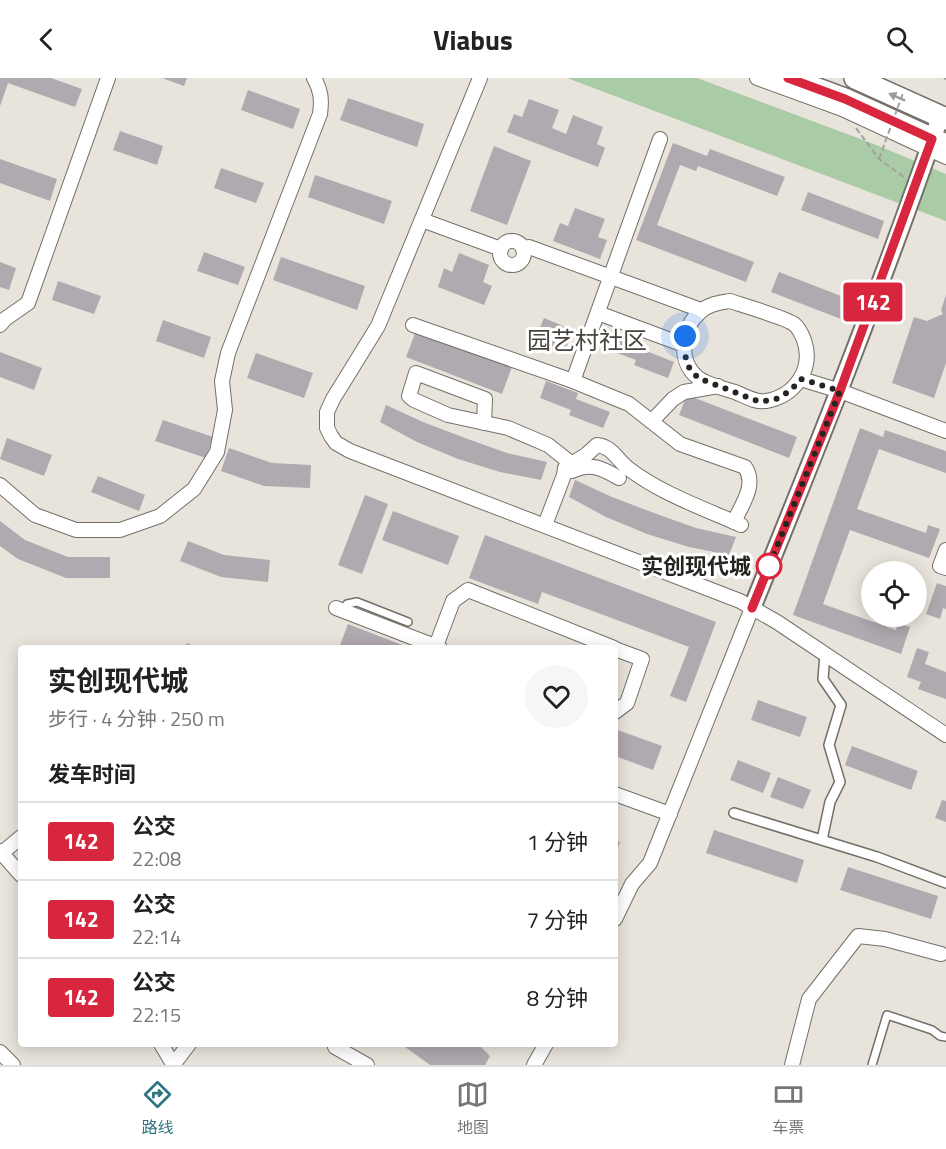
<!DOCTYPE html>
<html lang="zh">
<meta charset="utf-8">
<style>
body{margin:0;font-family:"Titillium Web","Noto Sans SC",sans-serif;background:#f6f6f6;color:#222;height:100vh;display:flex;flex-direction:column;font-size:22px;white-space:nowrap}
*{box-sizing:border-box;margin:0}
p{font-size:20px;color:#767676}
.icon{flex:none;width:33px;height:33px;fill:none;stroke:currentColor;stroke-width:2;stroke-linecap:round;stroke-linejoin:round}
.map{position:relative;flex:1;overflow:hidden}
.panel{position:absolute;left:18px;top:567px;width:600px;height:402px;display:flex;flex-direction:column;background:#fff;border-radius:6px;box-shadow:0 3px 15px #0003}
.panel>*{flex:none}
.badge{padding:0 12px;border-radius:4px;font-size:21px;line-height:39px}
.controls{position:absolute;left:861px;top:483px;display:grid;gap:12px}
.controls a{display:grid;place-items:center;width:66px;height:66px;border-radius:50%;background:#fff;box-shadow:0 3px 15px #0003;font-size:30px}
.you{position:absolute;width:30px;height:30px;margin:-15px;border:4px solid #fff;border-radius:50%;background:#1a73e8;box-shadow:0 0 0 9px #1a73e833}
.map>.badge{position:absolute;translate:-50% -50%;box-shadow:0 0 0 3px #fff}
h2{padding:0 30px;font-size:22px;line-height:54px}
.round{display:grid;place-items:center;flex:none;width:63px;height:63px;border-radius:32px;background:#f6f6f6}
.headline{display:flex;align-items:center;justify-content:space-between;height:102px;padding:0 30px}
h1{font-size:28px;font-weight:700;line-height:45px}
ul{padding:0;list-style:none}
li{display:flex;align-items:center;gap:18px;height:78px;padding:0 30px;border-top:2px solid #e0e0e0}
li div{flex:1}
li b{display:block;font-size:22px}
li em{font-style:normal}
li .badge{min-width:66px;font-weight:700;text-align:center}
header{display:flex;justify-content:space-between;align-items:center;height:78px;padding:0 30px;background:#fff;font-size:27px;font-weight:700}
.tab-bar{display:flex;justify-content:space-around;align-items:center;height:84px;border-top:2px solid #e0e0e0;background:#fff;font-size:16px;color:#767676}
.tab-bar a{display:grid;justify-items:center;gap:3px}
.tab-bar .on{color:#2f7482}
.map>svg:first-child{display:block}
.green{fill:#a9cca6}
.building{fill:#b1a9b0}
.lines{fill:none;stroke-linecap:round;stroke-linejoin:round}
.service-casing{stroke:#746f68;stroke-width:10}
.pedestrian-casing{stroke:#746f68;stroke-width:12}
.minor-casing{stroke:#746f68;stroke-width:16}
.tertiary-casing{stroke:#746f68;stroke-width:20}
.primary-casing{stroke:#746f68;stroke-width:24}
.path{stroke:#a5a19a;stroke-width:2;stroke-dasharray:6 3;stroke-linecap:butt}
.service{stroke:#fff;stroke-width:7}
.pedestrian{stroke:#fff;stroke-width:9}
.minor{stroke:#fff;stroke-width:14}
.tertiary{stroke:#fff;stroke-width:16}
.primary{stroke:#fff;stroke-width:21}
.path-bridge{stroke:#a5a19a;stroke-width:2;stroke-dasharray:6 3;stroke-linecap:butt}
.oneway{fill:#9d9c9b}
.line-casing{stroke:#fff;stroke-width:14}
.line{stroke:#d7263d;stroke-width:9}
.walk{stroke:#262421;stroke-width:6;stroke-dasharray:0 10.8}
.stop-dot{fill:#fff;stroke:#d7263d;stroke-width:3}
.labels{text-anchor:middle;stroke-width:6;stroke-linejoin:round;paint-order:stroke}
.stop-label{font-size:22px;font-weight:bold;fill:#262421;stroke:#fff;text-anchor:end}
.neighbourhood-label{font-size:24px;fill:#48443d;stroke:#fff}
</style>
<header><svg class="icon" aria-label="back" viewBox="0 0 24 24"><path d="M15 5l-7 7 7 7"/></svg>Viabus<svg class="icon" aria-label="search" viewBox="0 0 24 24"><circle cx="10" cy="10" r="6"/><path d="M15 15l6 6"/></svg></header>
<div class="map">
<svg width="946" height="987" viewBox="0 0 946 987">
<rect width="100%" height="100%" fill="#e9e4db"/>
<path class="green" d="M567,0H697L874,66L946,96V143Z"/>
<g class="building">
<path d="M0,0H51L82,11L75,29L8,5L0,28Z"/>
<path d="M162,0H187L184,8Z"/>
<path d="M248,12L300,31L293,51L241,32Z"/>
<path d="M348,20L424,46L417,69L340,42Z"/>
<path d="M529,21L559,32L552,50L566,56L573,37L603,49L597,66L605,70L598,89L507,54L514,36L522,39Z"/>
<path d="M120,53L163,68L157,87L113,72Z"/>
<path d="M673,65L707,78L710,71L785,99L777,118L698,88L696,93L680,87L657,147L754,184L746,204L636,162Z"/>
<path d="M494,68L531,83L507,147L470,133Z"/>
<path d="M0,81L57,101L50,123L0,105Z"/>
<path d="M221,90L264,105L256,125L214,110Z"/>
<path d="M315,97L392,123L384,146L308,119Z"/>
<path d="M808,114L884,143L878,161L801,132Z"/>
<path d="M575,130L605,141L598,159L607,162L600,181L553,163L560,145L568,148Z"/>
<path d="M204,174L245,189L238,207L197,193Z"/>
<path d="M459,175L489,187L483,204L492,208L484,227L438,209L444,190L452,194Z"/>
<path d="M281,179L365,208L357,232L273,202Z"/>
<path d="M0,184L16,190L9,212L0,209Z"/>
<path d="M779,194L854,223L846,243L771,214Z"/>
<path d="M58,203L101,218L94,236L52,222Z"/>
<path d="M946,217V285L934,320L892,305L914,239L927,243L943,236L941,232Z"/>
<path d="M544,240L573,252L564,275L534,264Z"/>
<path d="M163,242L211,259L204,280L156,263Z"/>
<path d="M611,252L643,265L641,271L674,284L668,300L634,287L636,282L604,270Z"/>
<path d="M416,253L512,289L502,316L406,279Z"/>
<path d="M0,274L42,290L34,312L0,299Z"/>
<path d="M256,275L313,295L304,320L247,300Z"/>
<path d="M546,303L578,315L576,321L610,334L603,350L569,337L571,332L540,320Z"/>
<path d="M687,317L797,359L789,380L679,337Z"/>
<path d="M386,327L423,344L465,360L507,375L547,384L541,402L500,394L458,381L417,364L380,344Z"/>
<path d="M163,342L213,359L206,380L155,363Z"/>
<path d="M860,350L883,359L885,352L946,373V395L879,371L857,431L926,455L928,447L940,451L929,480L850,452L823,526L896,552L898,545L910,549L901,576L793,537Z"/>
<path d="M7,360L52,377L44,398L0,381Z"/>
<path d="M229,370L272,385L311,387L310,410L264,408L221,393Z"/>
<path d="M98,398L145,417L139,433L91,414Z"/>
<path d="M575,402L612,419L654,435L696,450L736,459L729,477L689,469L647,456L606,439L569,419Z"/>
<path d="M365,417L388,426L362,496L338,487Z"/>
<path d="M393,433L459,458L448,487L382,462Z"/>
<path d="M0,443L25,462L68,479H110V500H66L18,481L0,468Z"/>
<path d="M485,457L716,544L686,624L670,618L689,569L542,514L538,526L469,500Z"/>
<path d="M188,463L224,477L270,482L268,504L221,499L180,483Z"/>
<path d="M937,505L946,508V531L943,530L940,541L926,536Z"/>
<path d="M348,546L410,570H339Z"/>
<path d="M187,565L198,570H185Z"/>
<path d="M917,570L929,574L925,586L946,594V621L918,611L921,604L907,599Z"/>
<path d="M758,622L807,639L800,659L751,642Z"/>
<path d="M615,651L662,668L653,692L615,678Z"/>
<path d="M852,668L918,693L911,712L845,687Z"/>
<path d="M738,682L771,695L763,715L730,702Z"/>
<path d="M778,699L811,712L803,731L770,719Z"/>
<path d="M942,722L946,723V744L935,740Z"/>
<path d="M714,752L804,782L797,805L706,775Z"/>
<path d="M615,762L620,764L615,778Z"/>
<path d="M848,789L938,818L931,841L840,812Z"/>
<path d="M401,966H478L490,978L485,987H430Z"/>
</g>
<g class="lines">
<g class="service-casing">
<g id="service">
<path d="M343,532L347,526L357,524L408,544"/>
<path d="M872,987L887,937L932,952L940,958L946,959"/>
</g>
</g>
<g class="pedestrian-casing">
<g id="pedestrian">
<path d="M734,735L877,779L946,805"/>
<path d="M822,762L830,724L840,704L829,667L841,627L823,601L825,576"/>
</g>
</g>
<g class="minor-casing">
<g id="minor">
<path d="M480,0L378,248L333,321L327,334V350L331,358L336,365L350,373L740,523L777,544L946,657"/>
<path d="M757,0L842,31L946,79"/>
<path d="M422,142L501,171"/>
<circle cx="512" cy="175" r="12"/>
<path d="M523,171L529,169L701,232"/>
<path d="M730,223C742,227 786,240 794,246C799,250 802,257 804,262C814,291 795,318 766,323C756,325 745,318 735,314C725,311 705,306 697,299C677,282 682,249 700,234C708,226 719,225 730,223Z"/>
<path d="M598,235L684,267"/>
<path d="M0,247L5,241L28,225L108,0"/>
<path d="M413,247L573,303L629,326L680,366L745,389C757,407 742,426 734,444"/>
<path d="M801,301L840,313L946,353"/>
<path d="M573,303L660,61"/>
<path d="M652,343L673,321L684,314L718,308"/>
<path d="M484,345L485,321L416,295L409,318L414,322L448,337L508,350L548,367L572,386"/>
<path d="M572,393C590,384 602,390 619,400"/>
<path d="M0,407L35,437L76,452H120L160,438L194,411L217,374L225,332L222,303L228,275L320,36C322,22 321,12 314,0"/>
<path d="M545,447L564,397L565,390L586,377L597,367C613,369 616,381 629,391C662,416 703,430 741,447"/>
<path d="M946,472L940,488L946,490"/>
<path d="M336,530L440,570"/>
<path d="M436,568L453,523L468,512L614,570"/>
<path d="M615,571L642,581L627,625L615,634"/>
<path d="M615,716L670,736"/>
<path d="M0,773L21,797"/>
<path d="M2,775L21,759"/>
<path d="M615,841L632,806L650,785L752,530"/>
<path d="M161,966L173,986"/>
<path d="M337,966L335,969L367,987"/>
<path d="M0,974L13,987"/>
<path d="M173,987L189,966"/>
<path d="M534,987L546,966"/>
<path d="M792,987L809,921L858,858L885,861L941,876"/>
</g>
</g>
<g class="tertiary-casing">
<path id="tertiary" d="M752,530C818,368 883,205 940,39"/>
</g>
<g class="primary-casing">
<g id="primary">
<path d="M788,0L845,21L946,67"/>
<path d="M855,0L946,41"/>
</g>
</g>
<g class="path">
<path d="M944,0L946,1"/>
<path d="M856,50L879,81L904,99"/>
</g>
<use href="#service" class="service"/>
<use href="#pedestrian" class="pedestrian"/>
<use href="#minor" class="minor"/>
<use href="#tertiary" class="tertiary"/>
<use href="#primary" class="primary"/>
<path class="path-bridge" d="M879,81L903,15"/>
</g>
<defs><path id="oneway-solid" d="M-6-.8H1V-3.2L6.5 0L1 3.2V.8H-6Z" transform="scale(1.5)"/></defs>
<use class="oneway" href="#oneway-solid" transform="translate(897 19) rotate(-156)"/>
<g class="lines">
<g class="line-casing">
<path id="line" d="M752,530L840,313L932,61L845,21L788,0"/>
</g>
<use href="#line" class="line"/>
<path class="walk" d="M685,258L684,273L688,288L698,300L760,324L776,321L790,313L801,301L840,313L769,488"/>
</g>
<circle class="stop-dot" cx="769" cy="488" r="12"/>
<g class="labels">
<g class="stop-label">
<text x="751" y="496">实创现代城</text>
</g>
<g class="neighbourhood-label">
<text x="587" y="271">园艺村社区</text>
</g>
</g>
</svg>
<div class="controls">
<a><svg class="icon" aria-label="locate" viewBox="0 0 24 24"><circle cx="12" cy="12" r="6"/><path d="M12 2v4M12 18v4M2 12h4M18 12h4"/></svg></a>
</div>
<div class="you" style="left:685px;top:258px"></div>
<b class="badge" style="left:873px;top:224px;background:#d7263d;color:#fff">142</b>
<section class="panel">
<div class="headline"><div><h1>实创现代城</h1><p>步行 · 4 分钟 · 250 m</p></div><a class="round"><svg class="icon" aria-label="heart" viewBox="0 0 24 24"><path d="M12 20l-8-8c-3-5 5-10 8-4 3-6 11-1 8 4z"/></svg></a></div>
<h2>发车时间</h2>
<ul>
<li><span class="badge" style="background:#d7263d;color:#fff">142</span><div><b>公交</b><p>22:08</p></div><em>1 分钟</em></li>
<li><span class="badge" style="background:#d7263d;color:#fff">142</span><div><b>公交</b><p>22:14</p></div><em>7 分钟</em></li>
<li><span class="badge" style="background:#d7263d;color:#fff">142</span><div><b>公交</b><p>22:15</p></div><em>8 分钟</em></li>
</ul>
</section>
</div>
<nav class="tab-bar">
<a class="on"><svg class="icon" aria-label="directions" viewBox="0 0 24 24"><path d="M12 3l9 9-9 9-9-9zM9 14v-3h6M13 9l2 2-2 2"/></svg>路线</a>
<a><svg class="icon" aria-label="map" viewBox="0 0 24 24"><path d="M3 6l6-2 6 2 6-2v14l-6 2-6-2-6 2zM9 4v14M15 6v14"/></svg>地图</a>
<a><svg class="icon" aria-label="tickets" viewBox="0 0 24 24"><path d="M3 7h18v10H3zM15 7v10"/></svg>车票</a>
</nav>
